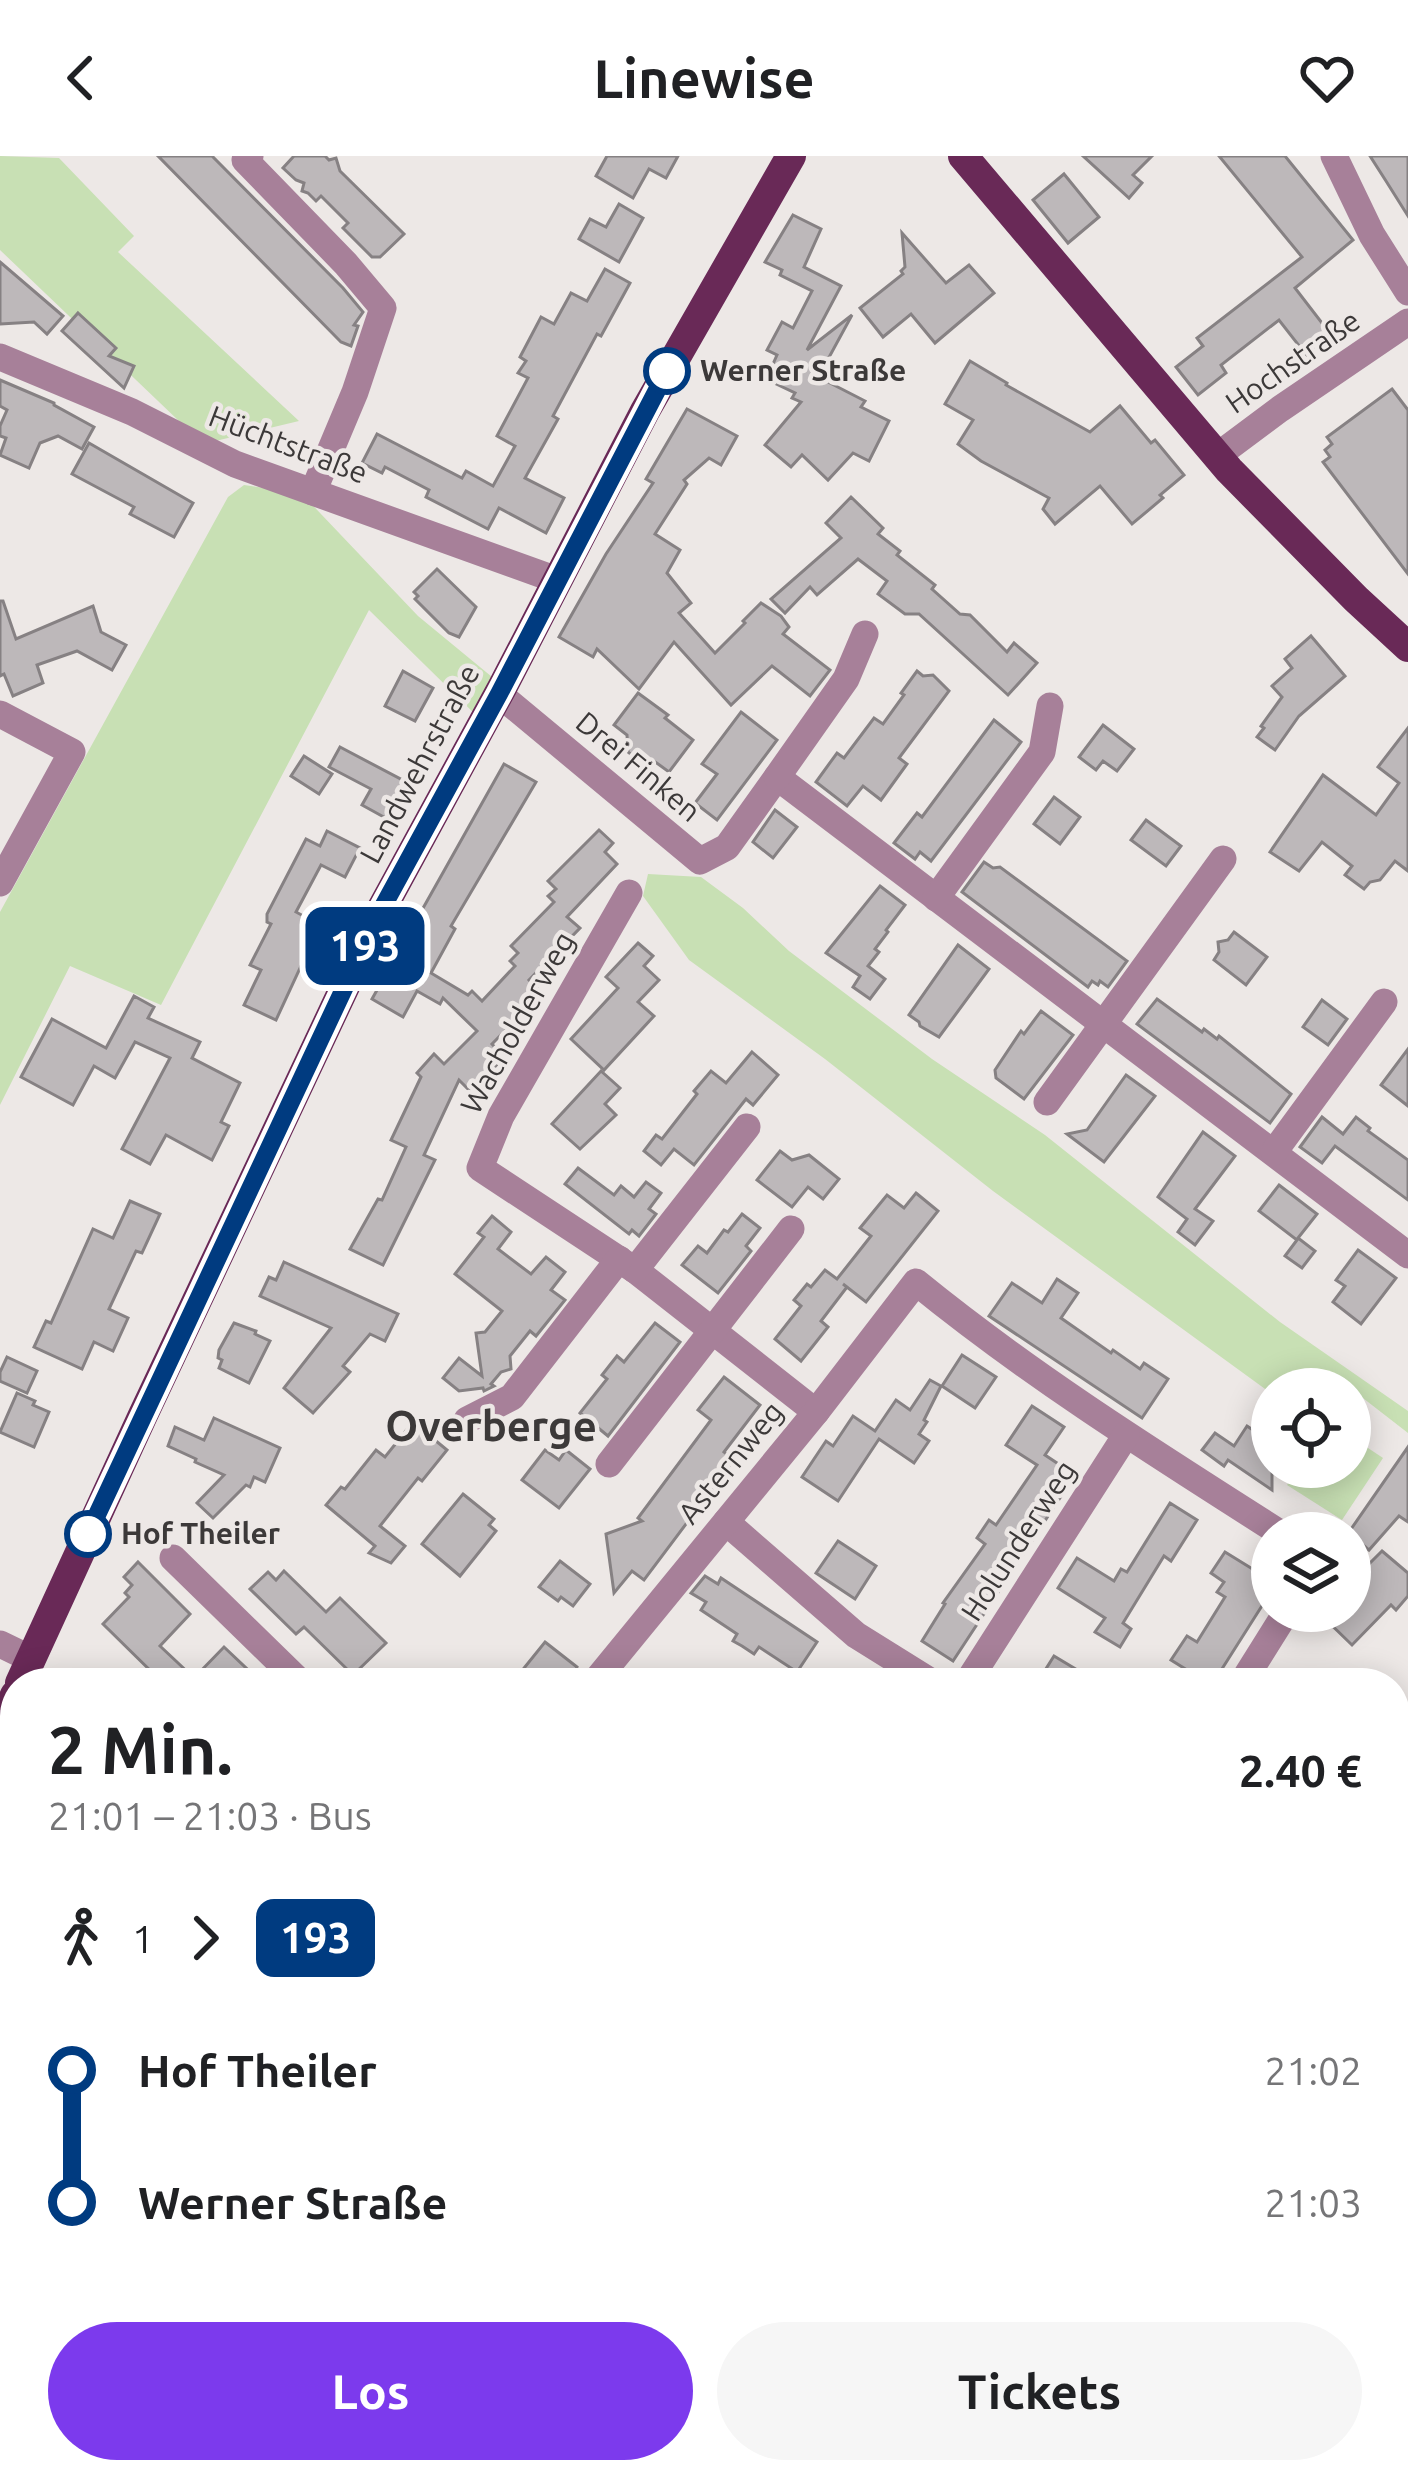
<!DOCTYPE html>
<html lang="de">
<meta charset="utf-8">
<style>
body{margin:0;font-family:Ubuntu,sans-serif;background:#f6f6f6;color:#202124;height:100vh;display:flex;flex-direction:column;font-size:45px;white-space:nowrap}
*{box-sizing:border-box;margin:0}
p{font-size:39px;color:#757577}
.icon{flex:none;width:66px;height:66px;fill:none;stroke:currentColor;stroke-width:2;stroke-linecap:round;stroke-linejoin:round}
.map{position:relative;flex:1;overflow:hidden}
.sheet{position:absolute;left:0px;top:1512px;width:1410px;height:816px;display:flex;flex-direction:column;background:#fff;border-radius:48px 48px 0 0;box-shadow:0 6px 30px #0003}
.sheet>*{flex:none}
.badge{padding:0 24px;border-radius:18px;font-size:42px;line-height:78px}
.tools{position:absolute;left:1251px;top:1212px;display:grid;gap:24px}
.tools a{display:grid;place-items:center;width:120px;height:120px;border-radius:50%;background:#fff;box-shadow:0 6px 30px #0003;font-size:60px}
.map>.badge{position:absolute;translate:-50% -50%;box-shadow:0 0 0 6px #fff}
.legs{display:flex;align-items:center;gap:18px;height:132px;padding:0 48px;font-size:39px}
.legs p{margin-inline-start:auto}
.headline{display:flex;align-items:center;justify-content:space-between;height:204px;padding:0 48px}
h1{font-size:66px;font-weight:700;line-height:90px}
.cta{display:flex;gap:24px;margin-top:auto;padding:24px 48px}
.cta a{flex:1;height:138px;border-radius:72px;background:#7c3aed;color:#fff;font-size:48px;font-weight:700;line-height:138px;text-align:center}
.cta a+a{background:#f6f6f6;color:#202124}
ul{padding:0 48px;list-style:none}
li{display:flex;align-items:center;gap:42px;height:132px;font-size:45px}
li i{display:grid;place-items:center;width:18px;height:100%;margin:0 15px;background:currentColor}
li i::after{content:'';width:30px;height:30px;margin:-15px;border:9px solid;border-radius:50%;background:#fff}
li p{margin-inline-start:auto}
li:first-child i{background:linear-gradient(#0000 50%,currentColor 0)}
li:last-child i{background:linear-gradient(currentColor 50%,#0000 0)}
header{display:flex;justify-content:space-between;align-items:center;height:156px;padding:0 48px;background:#fff;font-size:54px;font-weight:700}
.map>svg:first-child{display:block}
.green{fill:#c8e0b4}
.building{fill:#bdb8ba;stroke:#868183;stroke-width:3}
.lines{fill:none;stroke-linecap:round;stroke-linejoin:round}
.minor{stroke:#a78099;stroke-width:27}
.major{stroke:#692957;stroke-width:30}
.line-1-casing{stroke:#fff;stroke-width:27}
.line-1{stroke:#003b80;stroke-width:18}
.stop-1-dot{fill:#fff;stroke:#003b80;stroke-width:6}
.labels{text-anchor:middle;stroke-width:9;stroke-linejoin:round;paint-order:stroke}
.street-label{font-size:30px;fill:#3c3939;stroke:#ede8e6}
.stop-label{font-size:30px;font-weight:bold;fill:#3c3939;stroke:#ede8e6;text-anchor:start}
.district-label{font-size:42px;font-weight:bold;fill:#3c3939;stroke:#ede8e6}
</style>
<header><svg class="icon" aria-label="back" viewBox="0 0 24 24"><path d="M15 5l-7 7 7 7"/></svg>Linewise<svg class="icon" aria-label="heart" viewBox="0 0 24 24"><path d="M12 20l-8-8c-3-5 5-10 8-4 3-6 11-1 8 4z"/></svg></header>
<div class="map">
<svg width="1408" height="2328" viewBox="0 0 1408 2328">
<rect width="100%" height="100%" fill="#ede8e6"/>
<g class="green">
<path d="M0,0L59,2L134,80L118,96L299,265L203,288L0,94Z"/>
<path d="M244,329L301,337L418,460L503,530L484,567L369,454L161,849L70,810L0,949V756L228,341Z"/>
<path d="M648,718L701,721L743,752L789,795L932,903L1045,979L1280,1166L1408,1255V1277L1359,1239L1350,1245V1233H1272V1238L993,1035L825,903L689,804L643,740Z"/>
<path d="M1350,1280L1383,1302L1342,1364L1287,1329L1299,1311H1350Z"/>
<path d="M1408,2284V2328H1245L1254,2313H1354L1373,2325L1383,2313H1395V2299Z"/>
</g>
<g class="building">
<path d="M158,0H212L343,132L363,156L354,169L358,170L351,190L341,186Z"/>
<path d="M294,0H325L329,4L336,2L340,15L404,78L380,101H372L343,72L348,67L321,40L316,45L308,37L302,35L304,27L296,24L283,12Z"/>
<path d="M607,0H678L666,22L649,13L633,42L596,20Z"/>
<path d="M1083,0H1152L1133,19L1142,27L1129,42Z"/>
<path d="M1219,0H1285L1353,84L1295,132L1332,180L1307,200L1279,164L1221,209L1226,217L1198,239L1176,211L1203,190L1197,182L1302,101Z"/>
<path d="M1370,0H1408V60L1386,25Z"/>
<path d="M1064,18L1099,61L1068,87L1033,44Z"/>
<path d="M619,48L643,62L619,106L579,83L590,63L606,71Z"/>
<path d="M793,59L821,73L804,111L841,130L807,194L852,159L821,216L831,221L828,226L865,245L861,251L889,265L869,305L853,297L828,324L802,299L791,311L765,289L801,246L792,242L795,237L774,227L783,213L773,208L777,199L767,194L782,166L793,172L812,135L780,119L782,114L765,106Z"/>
<path d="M902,77L946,127L969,109L994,137L935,187L911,158L883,181L860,152L903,118L901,115L905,111Z"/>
<path d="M0,106L63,160L47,178L34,166L0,168Z"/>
<path d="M605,113L630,127L601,180L597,178L553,260L558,263L525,322L564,342L546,377L499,352L488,373L426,341L429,334L385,311L382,317L362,307L377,278L462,322L466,315L493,330L515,290L497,280L528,222L518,217L526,205L520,201L541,161L554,168L571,137L587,145Z"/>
<path d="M78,157L116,192L109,200L134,210L124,232L62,175Z"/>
<path d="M970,205L1007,227L1006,229L1090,276L1120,250L1151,287L1155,284L1184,319L1160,339L1163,342L1132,368L1100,330L1055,368L1043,353L1049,342L981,305L958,288L973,264L945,248Z"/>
<path d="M0,224L54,247V249L94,271L82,293L58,280L40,287L29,312L0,299L6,282L0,280V270L7,254L0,250Z"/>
<path d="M1392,233L1408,254V418L1323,306L1330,301L1325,294L1332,288L1327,281Z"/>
<path d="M687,253L737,280L721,309L709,302L684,324L687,328L655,378L680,394L667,417L691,447L679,457L715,497L745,467L743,465L761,447L781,460L789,471L783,478L830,514L810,540L772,510L731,549L674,486L639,533L597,493L593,501L559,481L606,398L653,327L646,323Z"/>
<path d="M89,287L193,347L174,381L130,358L134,351L72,318Z"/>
<path d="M851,341L883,372L878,378L900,395L897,399L935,429L932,433L960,458L970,459L1007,496L1014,487L1037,507L1008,539L919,458H905L878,438L887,425L858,403L817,439L810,431L785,457L771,443L841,382L826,367Z"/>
<path d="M437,413L476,451L459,481L449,477L415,443L418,440L414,436Z"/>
<path d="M0,445H3L16,483L93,450L101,476L126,489L112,514L77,495L37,509L43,527L13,540L4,518L0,520Z"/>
<path d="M1311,480L1345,520L1299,560L1275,594L1257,581L1264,572L1261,570L1282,541L1272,530L1292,512L1285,503Z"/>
<path d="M403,515L433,532L415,565L385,550Z"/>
<path d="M917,515L923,520L933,519L949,535L899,602L907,608L881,644L863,630L847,650L816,626L837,597L844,602L874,562L883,568L904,539L901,537Z"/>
<path d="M638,537L668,559L665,562L693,584L669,616L654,605L642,607L628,596L627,579L614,569Z"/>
<path d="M741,556L777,584L717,664L695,647L717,618L702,608Z"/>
<path d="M994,564L1021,586L931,705L920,696L915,703L894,687L917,657L922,661Z"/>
<path d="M1103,569L1134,593L1117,615L1103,605L1096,614L1079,601Z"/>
<path d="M1408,572V715L1395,705L1380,724L1370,726L1364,733L1345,719L1352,710L1322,686L1299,715L1270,696L1323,619L1376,659L1399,627L1378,611Z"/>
<path d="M340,591L410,628L391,665L362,649L371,633L329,611Z"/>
<path d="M304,600L332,618L319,638L291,620Z"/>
<path d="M504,608L536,626L451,770L455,773L431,817L468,839L472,835L482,845L515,810L510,805L518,797L511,790L554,746L548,740L556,733L548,725L599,674L613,687L605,696L617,708L567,761L580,772L529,824L542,837L492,888L504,901L471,936L459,924L424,999L435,1004L383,1109L350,1093L378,1043L382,1044L406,991L391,984L421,921L417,917L434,898L444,908L477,875L443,842L440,848L417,835L403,861L372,843Z"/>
<path d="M1054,641L1080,661L1060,688L1034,668Z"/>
<path d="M775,654L797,671L773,702L753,686Z"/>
<path d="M1146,664L1181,690L1166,710L1131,684Z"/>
<path d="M327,675L360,692L345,721L321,709L296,756L320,769L276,864L244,849L261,814L250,809L271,768L267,766V758L306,683L320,690Z"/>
<path d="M984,706L993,712L1000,711L1127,805L1108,831L1100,825L1098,829L1092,825L1088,831L962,736Z"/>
<path d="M880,730L905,749L886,774L888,776L875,793L879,796L868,810L885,823L870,843L853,831L860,820L826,797Z"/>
<path d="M1234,776L1267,801L1246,829L1214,804L1219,796L1218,786L1228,784Z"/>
<path d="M638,787L653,800L644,810L659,824L638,846L654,860L604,914L571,883L618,832L606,821Z"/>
<path d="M958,789L989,813L939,881L920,870L919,866L909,859Z"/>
<path d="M134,840L154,851L148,862L200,886L192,902L240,927L221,966L229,970L212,1004L166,979L150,1008L122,993L170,902L135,886L115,922L94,910L73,949L21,921L52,863L106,892Z"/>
<path d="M1157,843L1202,876L1204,873L1217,883L1219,880L1291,938L1270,967L1137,868Z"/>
<path d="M1322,844L1347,863L1328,889L1303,871Z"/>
<path d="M1041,855L1073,879L1024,943L996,922L995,914L1021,875L1024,878Z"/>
<path d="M1408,893V950L1381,929Z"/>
<path d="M752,896L778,919L753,949L746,943L694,1009L674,993L661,1009L644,995L656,979L662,983L697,938L694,935L711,915L726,927Z"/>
<path d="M601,915L620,932L605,948L616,959L580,993L552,968Z"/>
<path d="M1126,919L1155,940L1104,1006L1067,978L1087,974Z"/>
<path d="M1322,961L1343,978L1356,961L1370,972L1368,975L1408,1004V1044L1335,990L1322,1007L1300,991Z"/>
<path d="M1203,976L1235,1000L1195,1053L1213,1065L1195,1089L1178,1076L1187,1063L1158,1041Z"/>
<path d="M780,995L792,1004L809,999L839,1023L823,1043L808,1031L792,1051L757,1024Z"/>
<path d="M578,1012L614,1039L621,1030L634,1041L646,1026L661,1037L649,1053L656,1058L639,1080L632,1074L629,1078L565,1028Z"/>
<path d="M1279,1029L1317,1058L1298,1082L1315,1095L1302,1112L1285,1100L1297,1084L1259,1055Z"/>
<path d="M916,1037L938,1055L866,1146L843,1128L847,1131L821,1165L828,1171L801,1205L775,1183L801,1150L794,1144L807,1128L811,1131L825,1114L837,1123L871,1080L860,1072L887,1039L904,1052Z"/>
<path d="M130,1045L160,1058L142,1097L136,1095L109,1153L128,1162L113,1195L94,1186L82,1213L34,1191L46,1165L51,1167L93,1073L113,1082Z"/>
<path d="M742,1058L760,1072L746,1090L751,1095L718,1137L682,1109L698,1090L707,1097L724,1074L728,1076Z"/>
<path d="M492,1060L511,1076L498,1093L531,1118L546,1101L565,1116L551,1134L565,1144L536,1180L530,1175L510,1200L511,1213L501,1216L491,1228L494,1230L484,1235L483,1232L459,1235L443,1222L459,1202L482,1220L476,1177L485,1176L502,1155L455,1118L484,1081L478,1077Z"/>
<path d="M1358,1094L1396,1122L1361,1168L1333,1146L1345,1130L1336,1124Z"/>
<path d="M284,1106L398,1158L385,1185L370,1178L343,1210L350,1216L313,1257L284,1232L331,1172L260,1140L269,1121L276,1124Z"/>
<path d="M1057,1123L1078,1137L1061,1162L1111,1197L1113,1194L1140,1213L1144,1207L1168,1223L1142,1262L989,1160L1012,1127L1042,1147Z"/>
<path d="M234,1167L256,1175L255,1178L270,1185L249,1227L219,1212L222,1204L218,1202L219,1194Z"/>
<path d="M655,1167L680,1186L608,1280L580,1257L607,1223L602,1219L617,1200L624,1206Z"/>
<path d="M962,1199L996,1221L975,1252L942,1230Z"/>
<path d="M7,1201L37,1215L27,1237L0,1225V1216Z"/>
<path d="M724,1221L760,1249L724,1296L734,1304L644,1424L632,1415L614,1437L606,1378L642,1365L638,1362L711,1264L698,1254Z"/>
<path d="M930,1224L941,1230L924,1264L927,1266L919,1278L929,1285L914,1307L879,1283L838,1345L802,1321L826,1285L833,1290L853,1260L875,1275L896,1244L910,1254Z"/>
<path d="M17,1237L35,1245L33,1249L49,1256L34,1291L0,1276Z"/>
<path d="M1032,1250L1064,1271L1045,1299L1075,1319L953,1505L922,1485L945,1448L943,1447L985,1388L977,1382L989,1364L996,1369L1037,1309L1006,1289Z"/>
<path d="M214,1262L280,1292L265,1326L254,1321L250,1331L246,1329L213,1362L197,1347L224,1319L195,1306L196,1303L168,1290L175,1271L204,1284Z"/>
<path d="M413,1266L447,1294L422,1325L418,1322L380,1370L405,1390L391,1407L369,1397L375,1390L326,1349L341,1331L345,1333L376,1294L385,1301Z"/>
<path d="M1247,1270L1272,1287V1334L1228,1304L1224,1310L1202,1294L1215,1277L1234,1290Z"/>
<path d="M1408,1291V1366L1399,1360L1369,1394L1349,1376Z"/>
<path d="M545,1294L559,1304L566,1294L590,1313L559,1352L522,1324Z"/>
<path d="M463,1338L494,1363L489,1369L496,1375L460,1420L422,1388Z"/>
<path d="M1170,1347L1197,1364L1171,1405L1164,1400L1123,1467L1131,1473L1120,1491L1095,1476L1105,1462L1058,1432L1077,1402L1114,1425L1121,1413L1127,1416Z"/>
<path d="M838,1385L876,1410L855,1443L816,1417Z"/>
<path d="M1382,1395L1408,1417V1440L1396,1454L1391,1449L1352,1489L1317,1455H1350V1438L1368,1417L1367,1410Z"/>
<path d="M1225,1396L1272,1425V1434L1213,1527H1208L1171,1504L1187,1480L1197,1486L1225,1441L1217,1436L1224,1426L1211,1417Z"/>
<path d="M560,1405L590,1428L573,1450L561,1441L558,1445L539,1431Z"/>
<path d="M138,1406L190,1458L160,1490L194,1522L224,1491L262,1527H163L103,1468L129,1441L125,1437L132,1429L124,1421Z"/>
<path d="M284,1415L326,1456L340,1442L386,1487L353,1519L304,1471L296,1478L250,1433L268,1416L276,1424Z"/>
<path d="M705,1420L718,1428L721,1422L817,1486L797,1516L759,1491L754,1498L742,1490L733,1485L737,1478L701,1454L706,1446L691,1437Z"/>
<path d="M545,1486L577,1511L570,1527H512Z"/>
<path d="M1054,1500L1099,1527H1037Z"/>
</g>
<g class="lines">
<g class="minor">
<path d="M250,0L245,4L346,108L383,152L355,236L313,336"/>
<path d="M1334,0L1372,79L1408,136"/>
<path d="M0,201L132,256L235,308L557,424"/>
<path d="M1217,300L1280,253L1408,166"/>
<path d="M499,538L700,705L727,691L777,621L1408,1099"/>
<path d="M0,558L72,596L0,727"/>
<path d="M777,621L846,523L865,478"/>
<path d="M629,737L501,960L480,1012L635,1114L816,1256"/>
<path d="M936,742L1042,596L1050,550"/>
<path d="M1047,946L1223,703"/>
<path d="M1274,996L1384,846"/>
<path d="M635,1114L747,971"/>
<path d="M467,1264L512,1241L619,1103"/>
<path d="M609,1308L791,1073"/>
<path d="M726,1366L856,1479L933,1527"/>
<path d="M173,1402L301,1527"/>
<path d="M0,1488L31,1503"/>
<path d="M594,1527L816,1256L916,1126C1030,1219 1156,1298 1280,1377"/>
<path d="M967,1527L1126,1279"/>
<path d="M1242,1527L1287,1455"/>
<path d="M1395,1686L1408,1690"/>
<path d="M1395,1840L1408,1819"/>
<path d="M246,2313L262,2328"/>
<path d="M466,2313L489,2328"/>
<path d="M277,2328L287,2313"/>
<path d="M1085,2328L1095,2313"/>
</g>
<g class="major">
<path d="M963,0L1229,314L1356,443L1408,491"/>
<path d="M20,1527L143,1259L380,756L503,530L645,255L791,0"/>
<path d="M0,1572L15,1539"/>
</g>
</g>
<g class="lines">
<g class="line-1-casing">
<path id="line-1" d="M88,1378L380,756L499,538L667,215"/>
</g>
<use href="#line-1" class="line-1"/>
</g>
<g class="stop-1-dot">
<circle cx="667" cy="215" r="21"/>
<circle cx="88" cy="1378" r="21"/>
</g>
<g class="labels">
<g class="street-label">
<text transform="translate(1293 206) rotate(-35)" y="10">Hochstraße</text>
<text transform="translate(288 289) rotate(21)" y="10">Hüchtstraße</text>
<text transform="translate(420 608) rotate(-62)" y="10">Landwehrstraße</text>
<text transform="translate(638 611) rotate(40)" y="10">Drei Finken</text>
<text transform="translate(518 867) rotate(-61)" y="10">Wacholderweg</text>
<text transform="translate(731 1307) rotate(-51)" y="10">Asternweg</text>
<text transform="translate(1019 1385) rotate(-57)" y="10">Holunderweg</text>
</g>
<g class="stop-label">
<text x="700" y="225">Werner Straße</text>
<text x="121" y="1388">Hof Theiler</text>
</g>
<g class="district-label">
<text x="491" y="1285">Overberge</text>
</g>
</g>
</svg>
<div class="tools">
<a><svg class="icon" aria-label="locate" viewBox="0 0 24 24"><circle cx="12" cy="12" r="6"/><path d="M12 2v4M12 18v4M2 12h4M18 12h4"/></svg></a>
<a><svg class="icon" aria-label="layers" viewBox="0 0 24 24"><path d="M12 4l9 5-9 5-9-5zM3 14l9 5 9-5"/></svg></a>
</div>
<b class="badge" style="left:365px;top:790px;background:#003b80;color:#fff">193</b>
<section class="sheet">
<div class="headline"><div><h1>2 Min.</h1><p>21:01 – 21:03 · Bus</p></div><b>2.40 €</b></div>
<div class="legs"><svg class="icon" aria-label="walk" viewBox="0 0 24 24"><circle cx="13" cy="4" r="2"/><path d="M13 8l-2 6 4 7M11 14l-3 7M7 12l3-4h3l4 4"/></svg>1<svg class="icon" aria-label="forward" viewBox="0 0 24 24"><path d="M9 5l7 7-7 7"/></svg><b class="badge" style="background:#003b80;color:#fff">193</b></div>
<ul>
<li><i style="color:#003b80"></i><b>Hof Theiler</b><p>21:02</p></li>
<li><i style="color:#003b80"></i><b>Werner Straße</b><p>21:03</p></li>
</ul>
<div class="cta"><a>Los</a><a>Tickets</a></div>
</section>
</div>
